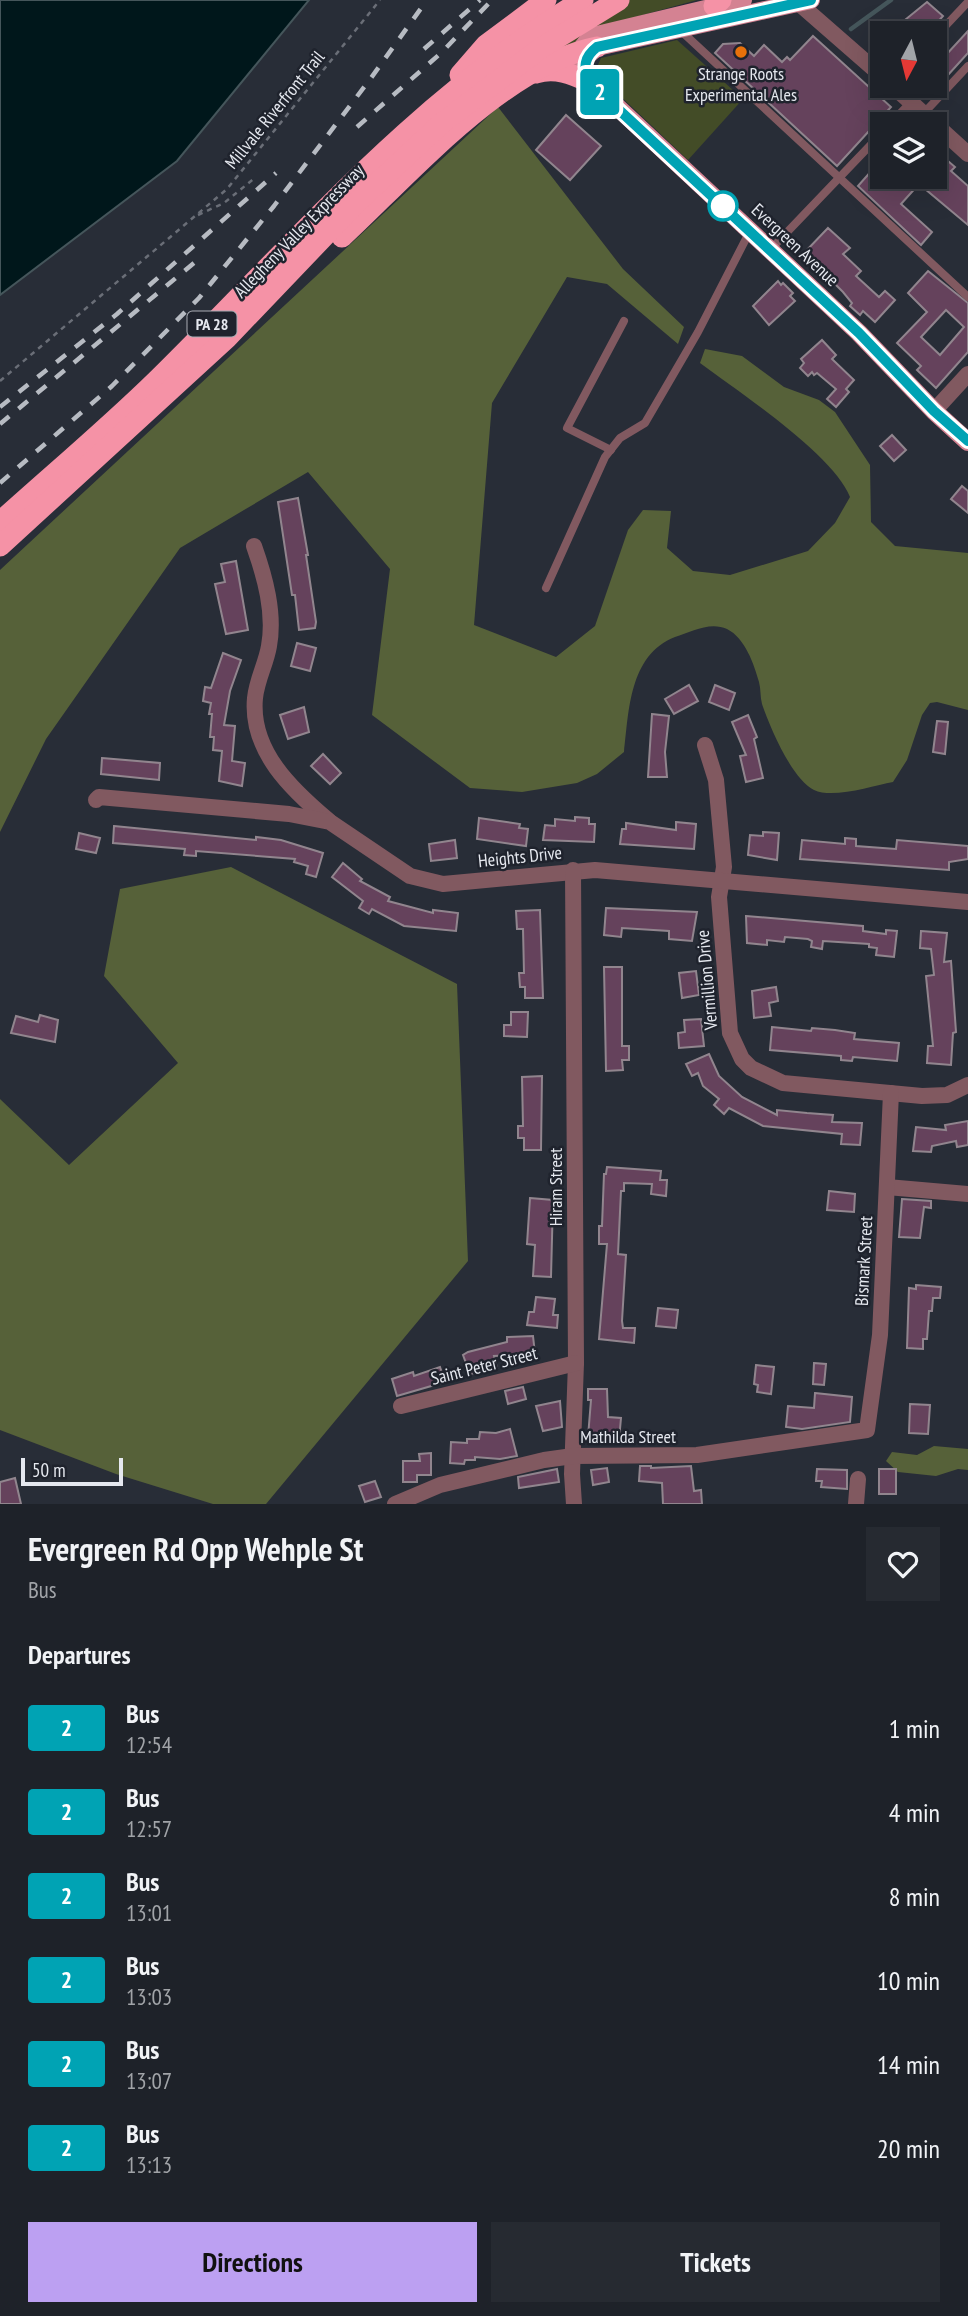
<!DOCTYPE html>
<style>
body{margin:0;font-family:"PT Sans Narrow",sans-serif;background:#262a31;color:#f1f3f6;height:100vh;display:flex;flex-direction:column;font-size:26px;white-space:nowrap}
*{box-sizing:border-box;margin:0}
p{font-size:23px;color:#a1a4a8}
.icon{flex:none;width:38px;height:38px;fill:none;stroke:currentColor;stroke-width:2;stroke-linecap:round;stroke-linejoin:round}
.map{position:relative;height:1504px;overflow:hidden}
.side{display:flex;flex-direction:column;background:#1e2229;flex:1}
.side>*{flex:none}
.badge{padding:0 14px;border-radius:5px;font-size:24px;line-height:46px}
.needle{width:46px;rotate:187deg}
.controls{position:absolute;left:870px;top:21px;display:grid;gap:14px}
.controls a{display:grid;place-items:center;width:77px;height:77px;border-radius:0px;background:#1e2229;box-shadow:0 7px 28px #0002,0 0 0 2px #3c3f46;font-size:35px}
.scale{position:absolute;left:21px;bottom:18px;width:102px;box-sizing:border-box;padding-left:7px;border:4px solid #e5e8ef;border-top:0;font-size:19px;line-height:24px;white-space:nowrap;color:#e5e8ef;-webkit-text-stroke:5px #1f232d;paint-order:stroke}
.map>.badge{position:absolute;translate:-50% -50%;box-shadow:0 0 0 4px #fff}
h2{padding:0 28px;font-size:26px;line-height:63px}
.round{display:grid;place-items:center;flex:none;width:74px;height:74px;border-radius:0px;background:#262a31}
.headline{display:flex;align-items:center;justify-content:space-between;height:119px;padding:0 28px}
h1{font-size:33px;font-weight:800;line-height:52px}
.cta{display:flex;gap:14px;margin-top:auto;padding:14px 28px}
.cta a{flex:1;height:80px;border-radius:0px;background:#bca0f2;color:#111;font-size:28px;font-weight:800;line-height:80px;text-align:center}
.cta a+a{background:#262a31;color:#f1f3f6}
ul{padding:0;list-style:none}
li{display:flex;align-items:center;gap:21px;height:84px;padding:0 28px}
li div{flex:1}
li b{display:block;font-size:26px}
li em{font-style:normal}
li .badge{min-width:77px;font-weight:700;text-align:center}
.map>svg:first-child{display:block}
.green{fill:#434c27}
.forest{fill:#566139}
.water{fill:#00171b;stroke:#45565b;stroke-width:2}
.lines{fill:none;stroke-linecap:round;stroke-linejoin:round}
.stream{stroke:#45565b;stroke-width:4.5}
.building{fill:#65425c;stroke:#91858e;stroke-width:2;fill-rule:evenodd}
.path{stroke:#6a6e77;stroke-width:2.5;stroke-dasharray:5 5;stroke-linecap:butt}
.lane{stroke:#815960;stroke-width:8}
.street{stroke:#815960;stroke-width:16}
.primary{stroke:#d48292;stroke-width:18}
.highway{stroke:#f592a6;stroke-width:21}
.rail{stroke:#b7bbc2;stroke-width:4.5;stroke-dasharray:12 12;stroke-linecap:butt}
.line-casing{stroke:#fff;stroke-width:16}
.line{stroke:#00a3b4;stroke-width:10}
.food-dot{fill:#e8710a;stroke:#1f232d;stroke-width:2.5}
.stop-dot{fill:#fff;stroke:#00a3b4;stroke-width:3.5}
.labels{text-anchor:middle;stroke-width:5;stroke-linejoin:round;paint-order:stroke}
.shield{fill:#1f232d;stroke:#aaadb5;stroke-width:2}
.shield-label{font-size:16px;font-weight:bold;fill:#e5e8ef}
.poi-label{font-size:18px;fill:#e5e8ef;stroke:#1f232d}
.street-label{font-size:18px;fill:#e5e8ef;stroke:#1f232d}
</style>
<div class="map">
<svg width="968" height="1504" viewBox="0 0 968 1504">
<rect width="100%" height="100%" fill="#282d37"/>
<g class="green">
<path d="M630,0H697L599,27L577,40L573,46L546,55Z"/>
<path d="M677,40L743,99L688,160L598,75L597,67L601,58Z"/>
</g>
<g class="forest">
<path d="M498,107L623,269L684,327L678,344L607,284L567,277L492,403L474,625L556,657L595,626L628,530L643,510L671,511L667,548L693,571L730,575L808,551L835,523L850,497C834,455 739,392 700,363L705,349L742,356L784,387L819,400L835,412L870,465L871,522L895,546L968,553V710L937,702L930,703L922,715L907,760L893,782C872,786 833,799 814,790C791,778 770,727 762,704C760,697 761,689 759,682C754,664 745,638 727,629C710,621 691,632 675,637C629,655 629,711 624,752L597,774L577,783L522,792L470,788L372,715L390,569L308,472L180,548L46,739L0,832V570Z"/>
<path d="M231,867L457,984L468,1261L266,1504H213L116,1474L0,1430V1099L69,1165L178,1063L104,976L120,889Z"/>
<path d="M934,1446L968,1449V1470L958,1469L936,1476L898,1472L886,1461L892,1452L917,1455Z"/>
</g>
<path class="water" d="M0,0H309L177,161L0,295Z"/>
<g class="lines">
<path class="stream" d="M851,29L891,0"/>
</g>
<g class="building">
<path d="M927,2L943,16L928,33H889Z"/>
<path d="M968,31V53L927,98L913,86H934V68Z"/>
<path d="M813,36L891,107L837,166L715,53L723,44L740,43L754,56L764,45L782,62L787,57L790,60Z"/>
<path d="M566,115L601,146L570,180L536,150Z"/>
<path d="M934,149L955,167L951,171L968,186V225L919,184L901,204L932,232L921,245L858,186L882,159V177H934Z"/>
<path d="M828,228L850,248L843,254L861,271L856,276L879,297L885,291L895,300L875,322L863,311L860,315L850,306L852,303L843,292L804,253Z"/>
<path d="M928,271L968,303V352L936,388L917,370L921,366L897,343L927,312L908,293ZM946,310L964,327L940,355L921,337Z"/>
<path d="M778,281L781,285L783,283L793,293L790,296L795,301L769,325L753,306Z"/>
<path d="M822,340L836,355L832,359L854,380L846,389L849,392L836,407L827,399L836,389L817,373L814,375L812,372L808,376L800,368L804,363L801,359Z"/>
<path d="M892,435L906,450L894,461L880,446Z"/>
<path d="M962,486L968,491V513L951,499Z"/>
<path d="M298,498L308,555H306L316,622L315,628L299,630L295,595H292L278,502Z"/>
<path d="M236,561L248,630L226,634L215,584L225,582L221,564Z"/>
<path d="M297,643L316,648L310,671L291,666Z"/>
<path d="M223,653L241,660L230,691L224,725L235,726L232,761L245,763L242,786L219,781L222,751L213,750L214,737H210L212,714H209L211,703L203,701L205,687L211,688Z"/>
<path d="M689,685L698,701L674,714L665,699Z"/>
<path d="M715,685L735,693L729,710L709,702Z"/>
<path d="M304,707L309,732L288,739L280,715Z"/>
<path d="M652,714L669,716L665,752L667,777H648Z"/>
<path d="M748,715L757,737L754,739L763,778L746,782L740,756L746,755L732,722Z"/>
<path d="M937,721L948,722L945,754L933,752Z"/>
<path d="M323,754L341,773L330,784L311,766Z"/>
<path d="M102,758L160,763L159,780L101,774Z"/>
<path d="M575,817L589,818V824H595L594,842L543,840L545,825L555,826V819L575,821Z"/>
<path d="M479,818L520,824L519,828L528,829L526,846L477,839Z"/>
<path d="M676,822L696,824L694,849L620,844L622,829H626V823L676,830Z"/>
<path d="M114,826L256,840V837L281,840L323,853L316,877L306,874L308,866L294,862L295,859L196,851V856L184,855L185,849L113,843Z"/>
<path d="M763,832L779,833L777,860L748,855L750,835L763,836Z"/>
<path d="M79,833L100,838L96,853L76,849Z"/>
<path d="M845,838L856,839V846L896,849L897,840L968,846V859L949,862V870L800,859L802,840L845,844Z"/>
<path d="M455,840L457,858L431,861L429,844Z"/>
<path d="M343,863L362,879L360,881L390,897L388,901L433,913V910L458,913L456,931L404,926L372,909L369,914L359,908L363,901L332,877Z"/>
<path d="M606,908L697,912L692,941L669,939V931L622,928L621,937L604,935Z"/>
<path d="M540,910L543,998H525V987H520L519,973H524L523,929H517L516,911Z"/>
<path d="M746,916L863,926V931L886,934V930L897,931L894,957L876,955L877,948L869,947V944L823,941L822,949L811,947L812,941L808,939L785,937L784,942L767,940V945L747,943Z"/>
<path d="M921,931L947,933L944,962L951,961L956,1032L953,1033L951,1065L927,1063L928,1046H933L926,976L934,975L931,949L920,948Z"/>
<path d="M604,967H622V1046H629V1060H622L623,1070L606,1071Z"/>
<path d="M696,971L699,995L682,998L679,973Z"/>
<path d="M776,987L778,1001L769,1003L771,1016L754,1018L752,991Z"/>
<path d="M511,1012H528L527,1037L504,1036V1025H511Z"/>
<path d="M40,1015L58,1020L55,1042L11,1033L16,1016L38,1022Z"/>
<path d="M701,1019L704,1046L679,1048L678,1033L685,1032L684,1020Z"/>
<path d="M772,1027L811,1031L812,1028L835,1030L855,1033L854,1039L899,1043L897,1061L853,1057L852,1061L841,1060V1056L770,1050Z"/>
<path d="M709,1054L719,1076L742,1097L777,1115V1110L807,1113L833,1115L832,1122L862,1123L860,1145L841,1144L842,1134L763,1126L729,1108L724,1114L714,1105L719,1099L703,1086L698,1073L692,1076L686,1064Z"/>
<path d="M542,1076L541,1150H524V1138H518V1126H523L522,1077Z"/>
<path d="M968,1121V1145L957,1147L956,1141L932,1146L931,1152L913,1151L916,1127L946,1130L945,1125Z"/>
<path d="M607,1167L661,1171L660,1180H667L666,1196L651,1194L652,1184L624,1183V1191H621L618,1254L626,1255L622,1321L623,1328H635L634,1343L599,1339L607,1244H599V1226H602L604,1174H606Z"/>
<path d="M829,1191L855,1194L854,1212L827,1210Z"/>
<path d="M530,1198L553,1200L551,1277L533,1276L535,1245L527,1244Z"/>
<path d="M902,1199L931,1201V1208L924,1207L920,1238L899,1237Z"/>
<path d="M916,1285L941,1287L940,1298H933L932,1311H929L927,1339H923V1349L907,1348L909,1288L916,1289Z"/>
<path d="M536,1297L555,1299L553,1315H558L557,1328L527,1325L529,1312H534Z"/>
<path d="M658,1308L678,1310L676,1328L656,1326Z"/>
<path d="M533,1336L535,1354L494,1356L497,1368L470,1374L463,1355L468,1352L507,1342V1337Z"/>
<path d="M814,1363L826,1364L824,1385L813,1384Z"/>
<path d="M756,1365L774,1367L771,1394L757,1392L758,1385L754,1384Z"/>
<path d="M440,1367L445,1382L397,1396L392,1379L413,1372L414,1376Z"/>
<path d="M523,1387L526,1399L508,1404L505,1391Z"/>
<path d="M588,1389H607L608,1417L621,1418L619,1440L588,1437L591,1400H588Z"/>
<path d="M815,1393L852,1397L850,1422L802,1429L786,1427L788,1406L814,1408Z"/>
<path d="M560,1401L562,1427L543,1431L536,1406Z"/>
<path d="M910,1404L930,1405L928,1434L909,1433Z"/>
<path d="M510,1429L517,1456L500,1459L475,1457V1460H465L464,1464L450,1463L451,1442L467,1443V1439H479L480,1432L496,1433Z"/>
<path d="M431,1453V1475H417V1482H403V1461H420L419,1454Z"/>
<path d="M640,1466H651V1468L691,1466L694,1491L701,1490L702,1504H663L662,1483L639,1481Z"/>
<path d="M607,1468L609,1482L593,1485L591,1470Z"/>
<path d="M557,1469L559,1482L519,1488L518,1477Z"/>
<path d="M817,1469L847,1470V1489L821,1487L822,1481H816Z"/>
<rect x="879" y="1469" width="17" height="25"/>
<path d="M15,1478L21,1504H0V1482Z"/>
<path d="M375,1481L381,1497L365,1502L359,1486Z"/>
</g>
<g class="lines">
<g class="path">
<path d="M198,215L224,203L256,177"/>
<path d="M0,381L227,189L380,0"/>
</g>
<g class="lane">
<path d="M680,30L968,297"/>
<path d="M934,38L968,2"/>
<path d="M924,113L968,66"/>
<path d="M890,124L911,102"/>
<path d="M770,250L882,133"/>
<path d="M611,450L567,428L624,321"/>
<path d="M546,588L605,457L620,438L645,423L698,332L750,231"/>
</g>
<g class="street">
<path d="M795,0L882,76"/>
<path d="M893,86L968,154"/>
<path d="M934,411L968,374"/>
<path d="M254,546C265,577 275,613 269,646C266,664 257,679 255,698C250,751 292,790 329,821"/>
<path d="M705,745L716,780L724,867L719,897L730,1033L742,1059L751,1068L783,1083L922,1096L947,1095L968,1085"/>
<path d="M96,800L99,797L289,814L330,822L410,876L443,884L595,870L968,902"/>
<path d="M573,870L576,1363L572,1474L574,1504"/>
<path d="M887,1187L968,1194"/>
<path d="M401,1406L576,1363"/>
<path d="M395,1504L440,1485L544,1460L573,1456L697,1455L867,1430L880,1335L891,1093"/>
<path d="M856,1504L858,1479"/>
</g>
<g class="primary">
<path d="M743,0L597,35C581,43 576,54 580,72L859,333L934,411L968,442"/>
<path d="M588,55L597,47L811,0"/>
</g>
<g class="highway">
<path d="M714,6L721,0"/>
<path d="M536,73C555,67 572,74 589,82"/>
<path d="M460,75L486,45L546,0"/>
<path d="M342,237C410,174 504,65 597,47"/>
<path d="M0,522C52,475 107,429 157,380C293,246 417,98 583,0"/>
<path d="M0,546L227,338L357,202L442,123L541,48L619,0"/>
</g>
<g class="rail">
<path d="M424,49L480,0"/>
<path d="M357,127L441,53L492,0"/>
<path d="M0,407L117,314L276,173"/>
<path d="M0,424L200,258"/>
<path d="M0,483L112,386L199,298L274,206L371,78L427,0"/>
</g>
</g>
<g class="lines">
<g class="line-casing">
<path id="line" d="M811,0L597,47C584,57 583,67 589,82L859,333L934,411L968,441"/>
</g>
<use href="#line" class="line"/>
</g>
<circle class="food-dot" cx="741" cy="52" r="7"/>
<circle class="stop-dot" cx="723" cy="206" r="14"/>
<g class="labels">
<rect class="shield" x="187.5" y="311.5" width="49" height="25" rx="5"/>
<g class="shield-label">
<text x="212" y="330">PA 28</text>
</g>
<g class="poi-label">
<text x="741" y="80">Strange Roots<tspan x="741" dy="21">Experimental Ales</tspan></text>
</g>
<g class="street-label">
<text transform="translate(275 110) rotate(-51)" y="6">Millvale Riverfront Trail</text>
<text transform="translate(299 231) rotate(-46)" y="6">Allegheny Valley Expressway</text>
<text transform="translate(795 245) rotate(43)" y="6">Evergreen Avenue</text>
<text transform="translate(520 857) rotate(-6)" y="6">Heights Drive</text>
<text transform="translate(707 980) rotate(-95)" y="6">Vermillion Drive</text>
<text transform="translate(556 1187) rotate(-90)" y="6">Hiram Street</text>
<text transform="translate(864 1261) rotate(-87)" y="6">Bismark Street</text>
<text transform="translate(484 1366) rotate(-14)" y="6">Saint Peter Street</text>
<text x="628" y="1443">Mathilda Street</text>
</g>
</g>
</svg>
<div class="controls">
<a><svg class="needle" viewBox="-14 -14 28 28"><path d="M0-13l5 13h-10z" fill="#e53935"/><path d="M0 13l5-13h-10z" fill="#a1a4a8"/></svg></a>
<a><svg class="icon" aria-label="layers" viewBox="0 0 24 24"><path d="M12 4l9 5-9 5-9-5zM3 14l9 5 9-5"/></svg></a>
</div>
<div class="scale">50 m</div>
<b class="badge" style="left:600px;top:92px;background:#00a3b4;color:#fff">2</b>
</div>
<section class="side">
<div class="headline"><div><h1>Evergreen Rd Opp Wehple St</h1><p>Bus</p></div><a class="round"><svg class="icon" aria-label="heart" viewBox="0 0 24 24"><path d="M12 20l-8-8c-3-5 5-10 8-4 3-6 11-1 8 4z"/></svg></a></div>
<h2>Departures</h2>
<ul>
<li><span class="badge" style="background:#00a3b4;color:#fff">2</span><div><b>Bus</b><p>12:54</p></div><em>1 min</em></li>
<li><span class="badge" style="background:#00a3b4;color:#fff">2</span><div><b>Bus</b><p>12:57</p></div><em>4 min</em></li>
<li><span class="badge" style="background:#00a3b4;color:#fff">2</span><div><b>Bus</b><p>13:01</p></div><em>8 min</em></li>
<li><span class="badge" style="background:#00a3b4;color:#fff">2</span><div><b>Bus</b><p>13:03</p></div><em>10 min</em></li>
<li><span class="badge" style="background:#00a3b4;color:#fff">2</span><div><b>Bus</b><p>13:07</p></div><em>14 min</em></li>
<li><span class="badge" style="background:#00a3b4;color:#fff">2</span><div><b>Bus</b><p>13:13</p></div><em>20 min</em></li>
</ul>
<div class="cta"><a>Directions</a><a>Tickets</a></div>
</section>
